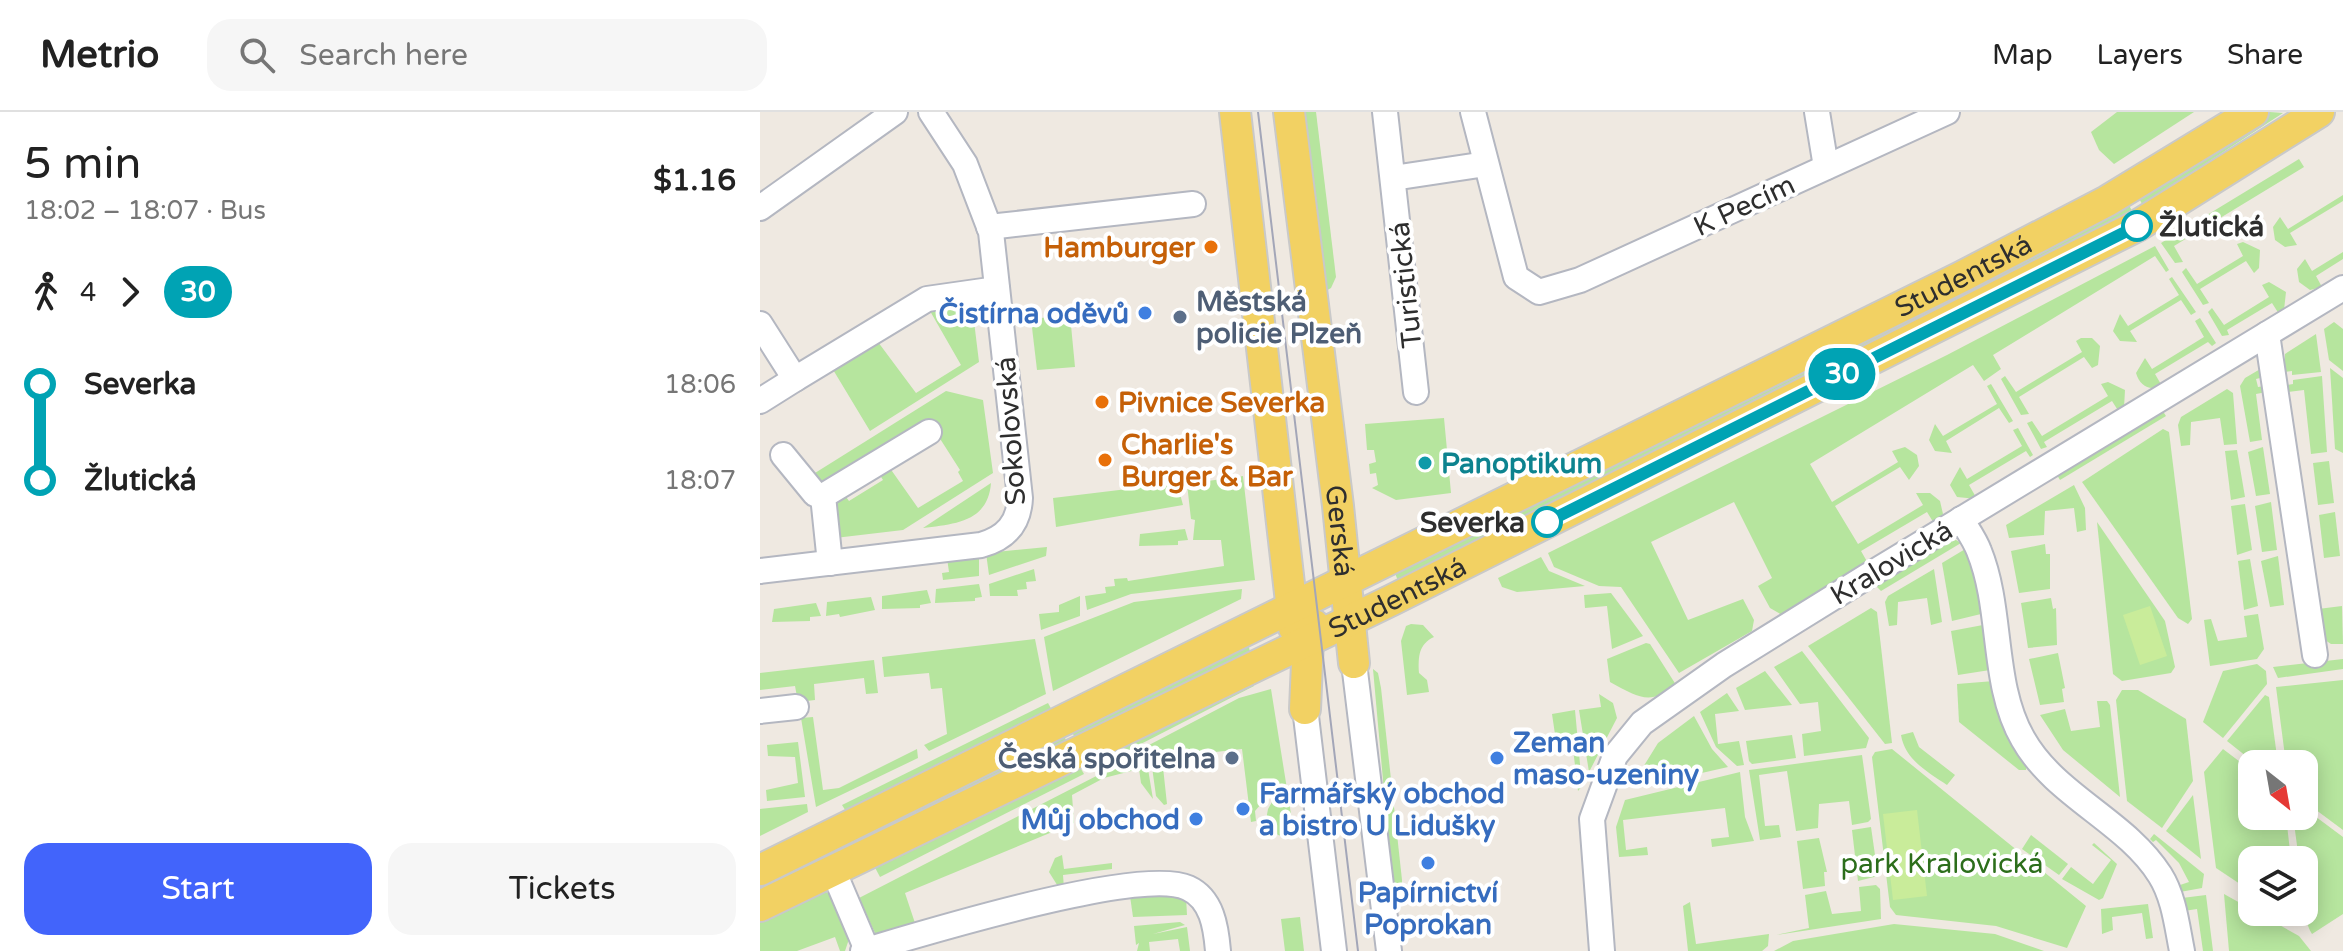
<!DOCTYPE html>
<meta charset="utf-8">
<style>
body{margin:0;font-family:"Varela Round",sans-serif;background:#f6f6f6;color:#222;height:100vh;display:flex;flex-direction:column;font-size:30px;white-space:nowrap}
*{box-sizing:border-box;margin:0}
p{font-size:26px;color:#767676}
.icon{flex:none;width:44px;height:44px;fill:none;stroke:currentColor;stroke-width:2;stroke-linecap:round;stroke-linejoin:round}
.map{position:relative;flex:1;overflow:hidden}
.details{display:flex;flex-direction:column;background:#fff;width:760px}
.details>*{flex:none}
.badge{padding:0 16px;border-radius:26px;font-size:28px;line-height:52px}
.needle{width:52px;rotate:149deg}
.tools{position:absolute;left:1478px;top:638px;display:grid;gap:16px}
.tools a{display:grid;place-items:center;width:80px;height:80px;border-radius:16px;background:#fff;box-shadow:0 4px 20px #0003;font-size:40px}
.map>.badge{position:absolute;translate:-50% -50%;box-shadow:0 0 0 4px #fff}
.legs{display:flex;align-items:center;gap:12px;height:88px;padding:0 24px;font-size:26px}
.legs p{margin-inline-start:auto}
.summary{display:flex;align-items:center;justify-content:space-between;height:136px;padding:0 24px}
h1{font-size:44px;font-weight:600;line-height:60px}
.cta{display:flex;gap:16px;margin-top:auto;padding:16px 24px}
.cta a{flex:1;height:92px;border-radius:24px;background:#4264fb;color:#fff;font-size:32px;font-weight:600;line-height:92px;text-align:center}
.cta a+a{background:#f6f6f6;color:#222}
ul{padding:0 24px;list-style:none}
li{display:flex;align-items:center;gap:28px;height:96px;font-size:30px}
li i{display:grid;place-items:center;width:12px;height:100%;margin:0 10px;background:currentColor}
li i::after{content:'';width:20px;height:20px;margin:-10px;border:6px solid;border-radius:50%;background:#fff}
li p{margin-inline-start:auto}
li:first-child i{background:linear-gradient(#0000 50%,currentColor 0)}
li:last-child i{background:linear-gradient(currentColor 50%,#0000 0)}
header{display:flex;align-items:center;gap:48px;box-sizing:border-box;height:112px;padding:0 40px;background:#fff;border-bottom:2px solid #e0e0e0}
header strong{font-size:38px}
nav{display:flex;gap:44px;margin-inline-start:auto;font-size:28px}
.search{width:560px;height:72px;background:#f6f6f6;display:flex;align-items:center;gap:20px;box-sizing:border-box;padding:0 28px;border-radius:24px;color:#767676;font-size:30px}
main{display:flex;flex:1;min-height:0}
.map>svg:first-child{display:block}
.green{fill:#b6e59e}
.pitch{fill:#c9ec9a}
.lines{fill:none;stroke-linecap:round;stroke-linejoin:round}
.minor-casing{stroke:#b4b7c1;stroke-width:28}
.major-casing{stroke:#c9c9c9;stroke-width:34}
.minor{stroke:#fff;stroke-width:24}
.major{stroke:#f2d163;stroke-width:30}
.tram{stroke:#a3a6b8;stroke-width:2}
.line-1-casing{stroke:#fff;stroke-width:18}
.line-1{stroke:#00a3b4;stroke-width:12}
.stop-1-dot{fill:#fff;stroke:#00a3b4;stroke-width:4}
.food-dot{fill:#e8710a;stroke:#fff;stroke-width:3}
.shop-dot{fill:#3f7fe0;stroke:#fff;stroke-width:3}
.service-dot{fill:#5c6f8a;stroke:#fff;stroke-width:3}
.culture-dot{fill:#0f9aa8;stroke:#fff;stroke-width:3}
.labels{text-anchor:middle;stroke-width:8;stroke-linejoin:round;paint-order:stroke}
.street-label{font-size:28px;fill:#2e2e2e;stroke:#fff}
.stop-label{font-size:28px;font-weight:bold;fill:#2e2e2e;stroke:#fff;text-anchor:start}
.food-label{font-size:28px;font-weight:bold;fill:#c56008;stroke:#fff;text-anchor:start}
.service-label{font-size:28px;font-weight:bold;fill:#4e5e75;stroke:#fff;text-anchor:start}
.shop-label{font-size:28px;font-weight:bold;fill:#366cbe;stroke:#fff;text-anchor:end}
.culture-label{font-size:28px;font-weight:bold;fill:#0d838f;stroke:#fff;text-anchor:start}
.park-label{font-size:28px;fill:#2c6e1b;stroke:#fff}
</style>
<header>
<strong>Metrio</strong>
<div class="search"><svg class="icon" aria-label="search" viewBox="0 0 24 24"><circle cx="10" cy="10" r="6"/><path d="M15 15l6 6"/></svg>Search here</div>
<nav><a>Map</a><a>Layers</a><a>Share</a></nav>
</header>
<main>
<section class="details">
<div class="summary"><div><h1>5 min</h1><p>18:02 – 18:07 · Bus</p></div><b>$1.16</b></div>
<div class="legs"><svg class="icon" aria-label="walk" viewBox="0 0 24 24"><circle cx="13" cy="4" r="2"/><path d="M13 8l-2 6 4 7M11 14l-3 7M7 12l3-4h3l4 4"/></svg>4<svg class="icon" aria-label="forward" viewBox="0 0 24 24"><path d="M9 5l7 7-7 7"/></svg><b class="badge" style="background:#00a3b4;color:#fff">30</b></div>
<ul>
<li><i style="color:#00a3b4"></i><b>Severka</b><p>18:06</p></li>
<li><i style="color:#00a3b4"></i><b>Žlutická</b><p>18:07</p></li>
</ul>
<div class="cta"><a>Start</a><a>Tickets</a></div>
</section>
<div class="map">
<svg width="1583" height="839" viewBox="0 0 1583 839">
<rect width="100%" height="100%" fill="#efe9e1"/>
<g class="green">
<path d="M541,0H556L576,165L571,176L562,181Z"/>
<path d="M1357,0H1434L1354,52L1339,38L1331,20Z"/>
<path d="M1510,0L1523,1L1422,67L1385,97L1377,83Z"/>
<path d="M1539,47L1544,55L1414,134L1423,150L1415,151L1401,131Z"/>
<path d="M1583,83V89L1530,121L1537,133L1525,135L1515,128L1513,115L1520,105L1528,117Z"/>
<path d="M1367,89L1374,103L638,469L635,461L823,369L872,337Z"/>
<path d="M1483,130L1500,138L1499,156L1494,161L1486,149L1440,177L1449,191L1443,193L1422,160L1426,156L1437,172L1483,144L1477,132Z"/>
<path d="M1395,134L1409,158L1406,160L1395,144L1233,243L1241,257L1224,269L1213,253L1050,352L1072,390L1138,350L1132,339L1145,335L1157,343L1159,354L1149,368L1140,355L1075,394L1098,432L1163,393L1156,381H1170L1180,389L1183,402L1175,413L1167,400L1101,439L1109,453L1022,503L1010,496L998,474L1012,466L974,390L891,430L928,508L983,487L994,508L992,519L919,561L861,475L839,474L794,455L788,441L1187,243Z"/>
<path d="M1583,140V147L1556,164L1562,175L1550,178L1539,170L1537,157L1545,147L1552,159Z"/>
<path d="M1412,165L1436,200L1431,203L1421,188L1370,219L1377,230L1360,229L1353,219L1360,202L1368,214L1419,183L1409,167Z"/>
<path d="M1509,170L1526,180L1524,198L1519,202L1512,191L1467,218L1469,223L1462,224L1448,200L1452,196L1464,213L1509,185L1502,173Z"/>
<path d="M212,193L219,250L110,319L72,256L118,230L156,281L201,253L170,199L176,194Z"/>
<path d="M310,203L315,255L277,258L271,207Z"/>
<path d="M1440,206L1456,231L1452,234L1448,230L1395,262L1402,274C1389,279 1380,274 1376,261L1385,246L1392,257L1444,225L1435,209Z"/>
<path d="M1574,210L1583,217V259L1569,248L1564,217Z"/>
<path d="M1556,222L1561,260L1532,263V259L1525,260V242Z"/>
<path d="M1321,226H1332L1340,234L1338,253L1332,256L1324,245L1259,285L1269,302L1261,303L1241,267L1245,264L1256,280L1322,240L1316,229Z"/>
<path d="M1502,256L1508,264L1496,267L1498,275L1511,273L1512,279L1496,282L1502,328L1490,330L1480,274L1485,266Z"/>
<path d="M1570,256L1583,266V341L1575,337Z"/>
<path d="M1562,264L1567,340L1551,342L1544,278L1528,280L1527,273L1533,272V268Z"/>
<path d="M1348,270L1365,278L1364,296L1359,300L1352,289L1284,330L1287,335L1281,337L1267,311L1272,309L1282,324L1348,284L1341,272Z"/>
<path d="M1231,272L1253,309L1249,311L1239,296L1186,329L1192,341L1175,339L1169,328L1175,312L1183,324L1237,292L1227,274Z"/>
<path d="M1467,277L1473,281L1477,332L1464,333L1460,306L1431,310L1430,333L1421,334L1418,313L1421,305Z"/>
<path d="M186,279L223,288L233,361L143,418L75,426L72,389L81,378L89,389L123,368L116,357L127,352L158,396L203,369L198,360L200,358L170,311L62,378L47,366Z"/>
<path d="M1402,298L1406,304L1300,368L1297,363Z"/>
<path d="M684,306L691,381L636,388L612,376L618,373L616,361L610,362L609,352L616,350L614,338H607L605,312Z"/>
<path d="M1258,316L1273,343L1270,345L1266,339L1209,373L1217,387L1197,385L1190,373L1200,355L1207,367L1262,334L1253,318Z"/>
<path d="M1403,317L1409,320L1432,507L1428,512L1418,506L1322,370Z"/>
<path d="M1503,335L1510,382L1496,384L1488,340Z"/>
<path d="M1477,338L1485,385L1471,388L1465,339Z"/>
<path d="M1569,349L1574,391L1558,393L1553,351Z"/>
<path d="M483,364L495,468L371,482L327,498L325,484L346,481L345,475L355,474L354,467L367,466L368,469L464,454L461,428H433L435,408L431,407L427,372Z"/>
<path d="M231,371C228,410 195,412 163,416Z"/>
<path d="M417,371L423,393L296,415L293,386Z"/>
<path d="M1314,373L1325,396L1326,418L1317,420L1314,396L1285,399L1284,423L1249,426L1246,413Z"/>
<path d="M1511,390L1517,438L1502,440L1495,394Z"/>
<path d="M1485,392L1492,438L1477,443L1471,394Z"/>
<path d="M1575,400L1580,444L1564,446L1559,403Z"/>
<path d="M1337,410L1405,509L1415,555L1411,561L1362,569L1353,562Z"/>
<path d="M425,417L428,428L418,429V433L379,434L380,422Z"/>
<path d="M1196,428L1201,431L1121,479L1115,473L1187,430Z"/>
<path d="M1285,432L1286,442H1290V477L1259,481L1251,439Z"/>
<path d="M287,435L286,444L229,463L226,441Z"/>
<path d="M1207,436L1215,456L1221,502L1192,509L1182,451Z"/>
<path d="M219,443V464L183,468L182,461L189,460L187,446Z"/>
<path d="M1518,444L1524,493L1510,495L1501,449Z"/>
<path d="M781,445L789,459L825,474L757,480L742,475L738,466Z"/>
<path d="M1490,447L1498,494L1484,498L1478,449Z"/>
<path d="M274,457L276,469L266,470L267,477L257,478L258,484H230L229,472Z"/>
<path d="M1174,457L1182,510L1171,513L1167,486L1138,490L1137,513L1129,514L1125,490L1128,484Z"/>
<path d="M219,472L222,485L215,486V489L175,491L176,477Z"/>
<path d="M482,477L481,487L293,579L284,525L374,490Z"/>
<path d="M167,478L171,491L160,493V496L122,497V484Z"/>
<path d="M851,481L883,524L852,537L847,494L825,496L824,483Z"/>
<path d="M320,484V504L281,518L279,502L299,500V493Z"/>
<path d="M111,485L115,498L80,505L79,502L66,504L67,490Z"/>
<path d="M1291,486L1293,497L1296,496L1297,533L1268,536L1261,491Z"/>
<path d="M56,491L61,504L50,505V509L12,510L14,497Z"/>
<path d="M1582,494L1583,532H1571L1562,526L1558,497Z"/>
<path d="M1111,496L1117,500L1132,631L1125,632L1048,534Z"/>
<path d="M1498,502L1504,537L1497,547L1450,554L1444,508L1451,507L1458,529L1487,525L1484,504Z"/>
<path d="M651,512L663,513L674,525C659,532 658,544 659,561L667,568L669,580L647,583L641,529L646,514Z"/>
<path d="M1223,513L1230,558L1198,563L1191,519Z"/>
<path d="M487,526L490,540L317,630L309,614Z"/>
<path d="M275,527L286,582L169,639L164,633L187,622L182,576L171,577L169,561L124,565L122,545Z"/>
<path d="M886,531L890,532L918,576C886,592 880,586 850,570L847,547Z"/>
<path d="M1042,539L1109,626L1106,636L1044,644L1042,622L1061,619L1058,590L1040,592L1014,555Z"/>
<path d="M1298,541L1305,576L1302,577L1304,590L1280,593L1269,547Z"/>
<path d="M1583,547V557L1518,566L1513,555Z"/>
<path d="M114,548L118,581L106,582L104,566L54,572L55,588L38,590L35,574L0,578V561Z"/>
<path d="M1497,552L1506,559L1507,572L1463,626L1443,610L1463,559Z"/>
<path d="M613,557L618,561L621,576L642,768V775L633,779Z"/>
<path d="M1005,559L1032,593L985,598L976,576Z"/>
<path d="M493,568L494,574L330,658L325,647Z"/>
<path d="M1583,568V718L1544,689V652H1526L1516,575Z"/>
<path d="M1234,569L1267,653L1266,658H1259L1199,610L1197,572Z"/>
<path d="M511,577L535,727L518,723L506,708L508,697L520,676H515L495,699L496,709L491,710L482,637L402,646L407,692L404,693L396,684L389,633L479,586Z"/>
<path d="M1362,578H1378L1426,607L1433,669L1402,716L1367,689L1356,588Z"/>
<path d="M967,581L979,599L955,602L958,632L979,629L984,653L977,654L956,635L940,600Z"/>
<path d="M839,582L853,591L857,606L829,660L819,598L841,595Z"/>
<path d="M1505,583L1509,585L1518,652H1496L1467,629Z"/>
<path d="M1337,589H1347L1350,593L1360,685L1303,638L1280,603L1305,597L1311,619L1340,615Z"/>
<path d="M288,591L293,600L87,701L82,693Z"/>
<path d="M815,598L821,663L827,668L818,679L812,628L796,629L792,602Z"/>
<path d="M934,604L952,637L968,655L876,676L872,673L898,631Z"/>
<path d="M53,605L63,678L79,676L157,637L158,646L56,695L41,606Z"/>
<path d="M301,618L308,632L102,730L97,719Z"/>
<path d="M1153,620L1159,635L1195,663L1187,673C1168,660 1145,648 1141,623Z"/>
<path d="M1032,623L1036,646L992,652L989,649L986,629Z"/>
<path d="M38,630L45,685L7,689L6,678L38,671L35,645L8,644L7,633Z"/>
<path d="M1132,637L1326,794L1307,836L1236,814L1136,803L1130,795L1112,645L1115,640Z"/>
<path d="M1463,637L1492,659V704H1526L1531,748H1492V780L1456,756L1444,660Z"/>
<path d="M385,639L393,687L381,671L379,657L344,666L312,683L314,711L145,781L155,811L121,824L115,821L99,786Z"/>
<path d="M1102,643L1111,707L1108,710L1092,713L1089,689L1059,692L1058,716L1036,719L1027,659L999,663L1005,714L1019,713L1021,725L1000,728L989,658Z"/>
<path d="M317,650L324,662L120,765L111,748Z"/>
<path d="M980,660L985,705L994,729L952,735L951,727L969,725L965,696L863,708L866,738L887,735L888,743L859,745L856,715L865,688Z"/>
<path d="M1433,683L1441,747L1406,719Z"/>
<path d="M47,692L48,700L0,724V697Z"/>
<path d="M1544,696L1583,725V802L1552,822C1540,802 1544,771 1544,748H1539L1533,704H1544Z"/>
<path d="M1111,715L1118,764L1098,769L1092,718Z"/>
<path d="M1394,722L1444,762L1442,776L1420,780L1417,774L1429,770L1419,751L1396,728L1393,730L1390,727Z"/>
<path d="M1271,723L1308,752L1299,763L1262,737Z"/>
<path d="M1059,726L1067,760H1064L1065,774L1043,777L1037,729Z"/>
<path d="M1334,731L1357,752L1343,786L1339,788L1302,767L1311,755L1333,772L1351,748L1332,733Z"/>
<path d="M302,743L304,757L352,751V757L303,763L304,776H299L289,760L295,746Z"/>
<path d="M1116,773L1120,777L1121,807L1016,823L1049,816L1045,783L1066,779L1072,802L1101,799L1099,775Z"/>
<path d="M63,778L76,787L89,827L85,839H80L75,825L37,839H0V803Z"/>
<path d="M414,779L426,785L427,803L373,805L370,784Z"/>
<path d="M1464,782L1539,824L1551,839H1469Z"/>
<path d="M1446,783L1453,839H1443L1437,797L1424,799L1422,786Z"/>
<path d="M930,790L936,832L1009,822L1008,834L1002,839H928L923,794Z"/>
<path d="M1388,792L1393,826L1386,827L1382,801L1352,805L1353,818L1342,822L1341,797Z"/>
<path d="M540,805L544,839H525L521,807Z"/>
<path d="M420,810L425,813L393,822L427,815L430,839H420L418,827L389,830L390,839H377L379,831L376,833L374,814Z"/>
<path d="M1134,812L1235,822L1284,839H1014L1033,829Z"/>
</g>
<g class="pitch">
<path d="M1390,494L1407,544L1380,553L1363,503Z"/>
<path d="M1157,698L1167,784L1133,788L1123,702Z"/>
</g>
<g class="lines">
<g class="minor-casing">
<g id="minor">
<path d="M625,0L656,280"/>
<path d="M713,0L756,165L779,180L820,168L1187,0"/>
<path d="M1057,0L1066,55"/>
<path d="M633,66L726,52"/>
<path d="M0,96L135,0"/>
<path d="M229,115L433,92"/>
<path d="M0,212L35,267L167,187L237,177"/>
<path d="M1507,222L1555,543"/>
<path d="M0,289L35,267"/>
<path d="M23,343L55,382L63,384"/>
<path d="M1201,407C1207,417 1215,428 1219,439C1243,498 1231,572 1263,627C1295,684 1366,709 1400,763C1414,785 1417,814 1422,839"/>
<path d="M70,451L63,384L169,320"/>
<path d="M0,459L221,433C246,426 259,411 260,386L231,120L205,52L171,0"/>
<path d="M594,551L629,839"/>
<path d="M543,579L574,839"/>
<path d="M0,599L36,595"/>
<path d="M73,758L107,838"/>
<path d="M103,839C161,822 380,754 428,776C452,787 456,815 458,839"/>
<path d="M842,839L832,707L855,644L882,611L964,553L1106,465L1583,176"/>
</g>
</g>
<g class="major-casing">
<g id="major">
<path d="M475,0L534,516"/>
<path id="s1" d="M529,0L578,394L594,551"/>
<path d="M545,597L548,528L554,513"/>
<path id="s2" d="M0,758L1201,165L1347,89L1493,0"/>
<path id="s3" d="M0,794L632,488L1377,114L1559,0"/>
</g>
</g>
<use href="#minor" class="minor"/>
<use href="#major" class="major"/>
<path class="tram" d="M498,0L598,839"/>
</g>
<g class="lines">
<g class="line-1-casing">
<path id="line-1" d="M787,410L1377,114"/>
</g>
<use href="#line-1" class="line-1"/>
</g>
<g class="stop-1-dot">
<circle cx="1377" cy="114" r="14"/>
<circle cx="787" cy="410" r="14"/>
</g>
<g class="food-dot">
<circle cx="451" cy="135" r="8"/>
<circle cx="342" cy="290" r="8"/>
<circle cx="345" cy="348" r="8"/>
</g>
<g class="shop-dot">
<circle cx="385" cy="201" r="8"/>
<circle cx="737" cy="646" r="8"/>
<circle cx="483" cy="697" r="8"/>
<circle cx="436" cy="707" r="8"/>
<circle cx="668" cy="751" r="8"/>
</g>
<g class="service-dot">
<circle cx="420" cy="205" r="8"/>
<circle cx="472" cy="646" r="8"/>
</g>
<circle class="culture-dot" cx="665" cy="351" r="8"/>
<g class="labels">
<g class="street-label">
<text transform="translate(984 93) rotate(-25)" y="10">K Pecím</text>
<text dy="10" stroke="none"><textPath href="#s2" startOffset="1342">Studentská</textPath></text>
<text transform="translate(645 173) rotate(-96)" y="10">Turistická</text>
<text transform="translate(250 319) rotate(-94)" y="10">Sokolovská</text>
<text dy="10" stroke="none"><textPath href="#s1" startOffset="422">Gerská</textPath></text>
<text transform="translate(1131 450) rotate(-31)" y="10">Kralovická</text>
<text dy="10" stroke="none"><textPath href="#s3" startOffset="708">Studentská</textPath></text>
</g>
<g class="stop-label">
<text x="1399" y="124">Žlutická</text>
<text x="765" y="420" text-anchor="end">Severka</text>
</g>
<g class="food-label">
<text x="435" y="145" text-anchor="end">Hamburger</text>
<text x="358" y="300">Pivnice Severka</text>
<text x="361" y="342">Charlie's<tspan x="361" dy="32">Burger &amp; Bar</tspan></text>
</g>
<g class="service-label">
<text x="436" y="199">Městská<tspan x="436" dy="32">policie Plzeň</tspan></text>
<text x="456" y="656" text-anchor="end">Česká spořitelna</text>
</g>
<g class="shop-label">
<text x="369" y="211">Čistírna oděvů</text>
<text x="753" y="640" text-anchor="start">Zeman<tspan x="753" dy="32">maso-uzeniny</tspan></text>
<text x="499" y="691" text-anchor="start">Farmářský obchod<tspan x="499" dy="32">a bistro U Lidušky</tspan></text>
<text x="420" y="717">Můj obchod</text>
<text x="668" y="790" text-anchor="middle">Papírnictví<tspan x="668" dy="32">Poprokan</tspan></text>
</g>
<g class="culture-label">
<text x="681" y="361">Panoptikum</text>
</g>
<g class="park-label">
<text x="1182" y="761">park Kralovická</text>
</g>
</g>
</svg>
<div class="tools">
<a><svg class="needle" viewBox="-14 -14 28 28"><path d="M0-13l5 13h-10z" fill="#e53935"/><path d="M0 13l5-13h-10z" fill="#767676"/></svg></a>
<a><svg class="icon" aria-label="layers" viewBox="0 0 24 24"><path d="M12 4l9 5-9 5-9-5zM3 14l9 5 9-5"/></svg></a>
</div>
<b class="badge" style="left:1082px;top:262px;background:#00a3b4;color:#fff">30</b>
</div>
</main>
